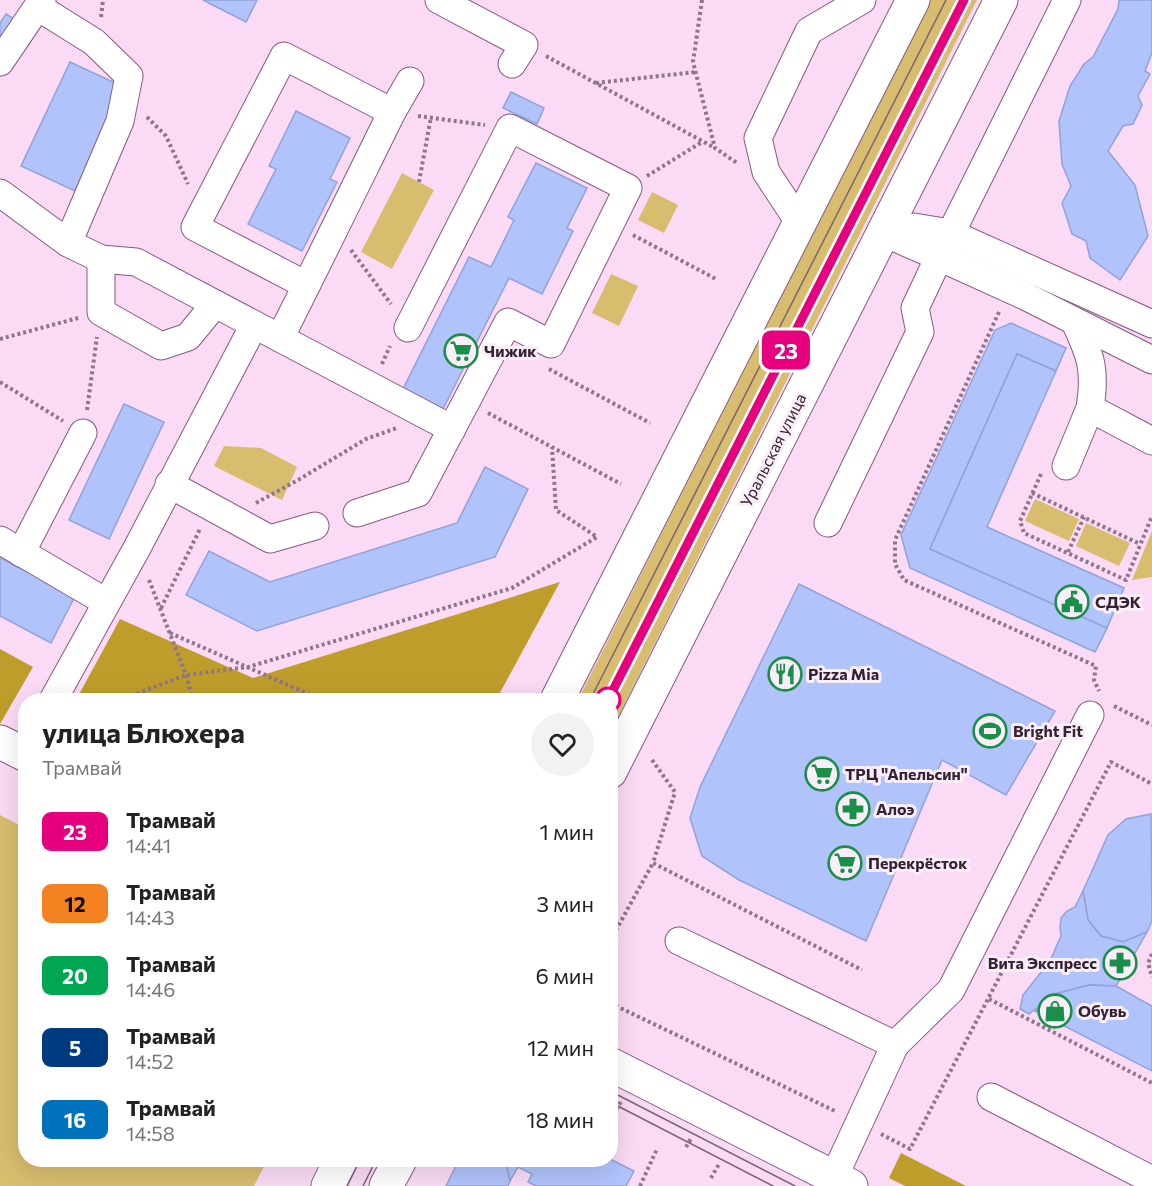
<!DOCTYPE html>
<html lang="ru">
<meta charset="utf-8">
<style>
body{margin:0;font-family:Commissioner,sans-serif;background:#f2f2f2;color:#222;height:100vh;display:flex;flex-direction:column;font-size:22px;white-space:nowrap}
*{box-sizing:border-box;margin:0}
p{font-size:20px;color:#767676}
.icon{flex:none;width:33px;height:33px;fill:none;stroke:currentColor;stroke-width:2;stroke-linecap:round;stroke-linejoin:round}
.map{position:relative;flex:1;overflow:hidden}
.panel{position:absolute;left:18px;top:693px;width:600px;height:474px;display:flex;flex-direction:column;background:#fff;border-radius:24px;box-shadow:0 6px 24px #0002}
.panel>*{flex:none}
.badge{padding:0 12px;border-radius:9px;font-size:21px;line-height:39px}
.map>.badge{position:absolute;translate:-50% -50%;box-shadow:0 0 0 3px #fff}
.round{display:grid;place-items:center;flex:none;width:63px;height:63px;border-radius:32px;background:#f2f2f2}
.summary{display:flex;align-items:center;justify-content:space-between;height:102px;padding:0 24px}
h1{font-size:28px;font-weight:700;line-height:45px}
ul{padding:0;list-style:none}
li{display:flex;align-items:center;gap:18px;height:72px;padding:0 24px}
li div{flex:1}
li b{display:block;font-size:22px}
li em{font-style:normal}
li .badge{min-width:66px;font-weight:700;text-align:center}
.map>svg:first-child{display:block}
.green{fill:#d8bd6f}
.forest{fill:#bf9d2b}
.building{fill:#b1c3fb;stroke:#92a2d8;stroke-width:1.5}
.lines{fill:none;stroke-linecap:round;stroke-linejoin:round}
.minor-casing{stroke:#865980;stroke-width:29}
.major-casing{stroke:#865980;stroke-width:35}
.path{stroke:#8e758a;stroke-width:4;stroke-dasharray:3 3;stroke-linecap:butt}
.minor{stroke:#fff;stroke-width:27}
.major{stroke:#fff;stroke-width:33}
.tram{stroke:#7b6377;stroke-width:1.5}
.line-casing{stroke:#fff;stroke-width:14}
.line{stroke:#e6007e;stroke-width:9}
.stop-dot{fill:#fff;stroke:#e6007e;stroke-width:3}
.labels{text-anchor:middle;stroke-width:6;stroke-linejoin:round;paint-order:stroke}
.poi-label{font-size:16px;font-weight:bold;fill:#342131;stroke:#faeff8;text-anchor:start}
.street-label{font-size:16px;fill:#342131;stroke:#faeff8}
</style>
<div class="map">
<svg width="1152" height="1186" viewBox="0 0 1152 1186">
<rect width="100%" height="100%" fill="#fadaf5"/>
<g class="green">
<path d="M929,0H977L611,731L610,700H578Z"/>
<path d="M402,173L434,190L392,269L361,252Z"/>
<path d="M652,192L678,205L664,233L638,220Z"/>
<path d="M611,274L638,286L619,326L592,313Z"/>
<path d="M224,446L261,448L297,467L282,500L214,466Z"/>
<path d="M1035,499L1079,519L1069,541L1025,521Z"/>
<path d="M1086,523L1130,543L1119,566L1076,546Z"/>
<path d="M1152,531V577L1132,580Z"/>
<path d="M0,815L25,828L26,1160H267L254,1186H0Z"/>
</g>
<g class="forest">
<path d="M560,582L496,700H76L120,619L253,678Z"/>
<path d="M0,649L33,667L0,724Z"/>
<path d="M901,1153L966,1186H905L889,1178Z"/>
</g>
<g class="building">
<path d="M203,0H257L246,22Z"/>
<path d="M1119,0H1152V53L1145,71L1150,74L1138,96L1142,105L1133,124L1123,126L1108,151L1135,185L1148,236L1120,280L1090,258L1086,241L1072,234L1062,203L1071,186L1062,164L1059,121L1070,86L1084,64L1093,57L1118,9Z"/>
<path d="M6,14L16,20L3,39L0,37V23Z"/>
<path d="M70,62L124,87L75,191L21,166Z"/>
<path d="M511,92L544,108L537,124L503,108Z"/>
<path d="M296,111L350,138L330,179L337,182L302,251L248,224L276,169L269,166Z"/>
<path d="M536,163L587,188L567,228L573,231L542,294L509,278L442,411L402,391L469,257L491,267L514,220L508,217Z"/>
<path d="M1011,323L1066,348L1056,371L1017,354L930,549L1107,628L1095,652L910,568L901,535L995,330Z"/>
<path d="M1017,354L1056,371L987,527L1124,588L1107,628L930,549Z"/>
<path d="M124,404L164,422L109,539L69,520Z"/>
<path d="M485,467L528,489L495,557L257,631L186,595L209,551L270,582L457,523Z"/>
<path d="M0,558L75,596L51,643L0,616Z"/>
<path d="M799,584L1055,711L1006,795L942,760L866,941L739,880L702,856L690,818L700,787Z"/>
<path d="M1151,814L1152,921L1147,932L1123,942L1101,936L1088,920L1083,891L1108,835L1126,819Z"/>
<path d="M1083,891L1088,920L1101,936L1123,942L1147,932L1116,986L1089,985L1055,994L1029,1014L1020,1009L1023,995L1050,961L1061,936L1060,928L1061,918L1067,911L1075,907Z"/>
<path d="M1089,985L1116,986L1152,1006V1071L1035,1011L1055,994Z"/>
<path d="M610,1159L634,1171L626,1186H536L528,1182L532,1174L518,1167L510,1181L505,1160Z"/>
<path d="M459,1160H505L510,1181L508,1186H446Z"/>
</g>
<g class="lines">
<g class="minor-casing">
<g id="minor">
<path d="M439,0L524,45L512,64"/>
<path d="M1067,0L939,257L1025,296L1152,360"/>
<path d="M38,7L94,42L129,76L120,121L68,243"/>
<path d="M0,62L42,0"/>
<path d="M392,112L410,81"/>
<path d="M0,193L68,243L101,259L136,262L452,429"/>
<path d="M799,222L766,172L758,138L809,31L862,0"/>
<path d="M914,227L950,233L1152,324"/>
<path d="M101,259V312L161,346L188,337L215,304"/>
<path d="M1075,322C1091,356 1096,370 1090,408L1152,441"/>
<path d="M280,338C318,263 355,187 392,112L284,56L195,227L306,285"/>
<path d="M1066,466L1090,408"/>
<path d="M169,484L270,539L315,526"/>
<path d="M357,513L418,493L508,322L551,344L628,188L510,128L408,328"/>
<path d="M828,523L920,332L915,308L939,257L882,232"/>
<path d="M0,540L106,602"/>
<path d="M21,553L83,433"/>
<path d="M53,700L137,548L254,325"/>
<path d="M679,941L895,1045"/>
<path d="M991,1097L1152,1180"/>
<path d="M834,1177L895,1045L951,990L1090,715"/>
</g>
</g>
<g class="major-casing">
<g id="major">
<path d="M557,700L913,0"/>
<path d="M0,742L26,755"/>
<path d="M610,772L1001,0"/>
<path d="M610,1064L851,1186"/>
<path d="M328,1186L341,1160"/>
<path d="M386,1186L400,1160"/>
</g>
</g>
<g class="path">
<path d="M702,0L693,62L715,148L737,163"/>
<path d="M101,17L103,0"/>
<path d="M546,56L715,148"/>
<path d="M596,83L696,72"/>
<path d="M418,116L485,125"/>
<path d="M147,117L166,136L188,184"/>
<path d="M647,176L702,142"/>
<path d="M419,182L431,117"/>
<path d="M633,235L716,279"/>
<path d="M351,250L391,304"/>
<path d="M999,312L895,540V564L904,580L1096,666L1094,680L1099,691"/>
<path d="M0,339L78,318"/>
<path d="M382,364L390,346"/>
<path d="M549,369L650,423"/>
<path d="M0,382L63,421"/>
<path d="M87,410L97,337"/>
<path d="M488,413L621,484"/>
<path d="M1041,474L1020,521L1024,533L1126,580L1152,516"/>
<path d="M1032,493L1140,544"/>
<path d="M256,503L298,480L366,439L397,428"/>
<path d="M1068,552L1084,517"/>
<path d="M149,580L186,675L193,700"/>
<path d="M161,608L200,529"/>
<path d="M170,633L322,700"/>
<path d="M120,700L186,675L248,667L512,588L597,537L556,510L552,447"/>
<path d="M1114,706L1152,725"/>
<path d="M652,760L675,792L653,863L862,970"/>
<path d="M610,941L653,863"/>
<path d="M1152,954L1148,963L1152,977"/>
<path d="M989,999L1152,1083"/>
<path d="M610,1003L837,1112"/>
<path d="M610,1120L622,1100"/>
<path d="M881,1134L910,1149L1111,762L1152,784"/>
<path d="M686,1147L692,1137"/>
<path d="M711,1178L719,1164"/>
<path d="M640,1186L657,1149"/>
</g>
<use href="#minor" class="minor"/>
<use href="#major" class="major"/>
<g class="tram">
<path d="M590,700L946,0"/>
<path d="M609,700L964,0"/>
<path d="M610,1091L795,1186"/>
<path d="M610,1102L773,1186"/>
<path d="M347,1186L360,1160"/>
<path d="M363,1186L376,1160"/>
</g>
</g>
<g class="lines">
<g class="line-casing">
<path id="line" d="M608,700L964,0"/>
</g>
<use href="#line" class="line"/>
</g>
<defs>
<g id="supermarket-ring" transform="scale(1.725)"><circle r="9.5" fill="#faeff8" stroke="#1a8f4a" stroke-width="1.5"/><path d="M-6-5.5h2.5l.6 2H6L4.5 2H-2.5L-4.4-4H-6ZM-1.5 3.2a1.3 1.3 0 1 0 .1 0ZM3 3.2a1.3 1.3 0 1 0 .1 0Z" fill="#1a8f4a"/></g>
<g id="civic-ring" transform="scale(1.725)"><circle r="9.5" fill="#faeff8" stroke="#1a8f4a" stroke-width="1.5"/><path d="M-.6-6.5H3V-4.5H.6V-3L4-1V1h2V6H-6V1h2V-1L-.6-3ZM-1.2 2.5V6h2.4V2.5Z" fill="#1a8f4a"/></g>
<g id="restaurant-ring" transform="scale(1.725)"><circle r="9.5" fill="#faeff8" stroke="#1a8f4a" stroke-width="1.5"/><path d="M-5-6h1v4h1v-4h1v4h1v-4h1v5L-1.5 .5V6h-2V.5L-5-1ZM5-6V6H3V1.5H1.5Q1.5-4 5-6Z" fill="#1a8f4a"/></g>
<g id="stadium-ring" transform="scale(1.725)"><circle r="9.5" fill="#faeff8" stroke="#1a8f4a" stroke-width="1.5"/><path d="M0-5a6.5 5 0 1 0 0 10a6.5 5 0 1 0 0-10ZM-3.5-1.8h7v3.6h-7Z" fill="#1a8f4a"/></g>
<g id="pharmacy-ring" transform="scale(1.725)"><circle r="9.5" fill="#faeff8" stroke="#1a8f4a" stroke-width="1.5"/><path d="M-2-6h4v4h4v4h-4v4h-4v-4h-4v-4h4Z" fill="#1a8f4a"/></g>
<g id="shop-ring" transform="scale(1.725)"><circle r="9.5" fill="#faeff8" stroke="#1a8f4a" stroke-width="1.5"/><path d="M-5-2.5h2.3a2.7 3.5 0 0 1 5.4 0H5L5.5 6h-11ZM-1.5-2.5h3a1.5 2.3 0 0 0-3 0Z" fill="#1a8f4a"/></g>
</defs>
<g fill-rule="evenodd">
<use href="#supermarket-ring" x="461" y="351"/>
<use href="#civic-ring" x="1072" y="602"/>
<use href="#restaurant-ring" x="785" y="674"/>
<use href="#stadium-ring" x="990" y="731"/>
<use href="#supermarket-ring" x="822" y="774"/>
<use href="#pharmacy-ring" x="853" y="809"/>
<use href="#supermarket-ring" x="845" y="863"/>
<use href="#pharmacy-ring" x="1120" y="963"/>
<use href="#shop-ring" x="1055" y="1011"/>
</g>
<circle class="stop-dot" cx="608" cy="700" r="12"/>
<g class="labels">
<g class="poi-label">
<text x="484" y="357">Чижик</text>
<text x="1095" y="608">СДЭК</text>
<text x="808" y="680">Pizza Mia</text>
<text x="1013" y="737">Bright Fit</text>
<text x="845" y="780">ТРЦ "Апельсин"</text>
<text x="876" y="815">Алоэ</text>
<text x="868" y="869">Перекрёсток</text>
<text x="1097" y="969" text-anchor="end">Вита Экспресс</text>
<text x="1078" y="1017">Обувь</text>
</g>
<g class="street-label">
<text transform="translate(773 450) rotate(-63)" y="6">Уральская улица</text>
</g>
</g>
</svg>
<b class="badge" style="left:786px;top:350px;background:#e6007e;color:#fff">23</b>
<section class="panel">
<div class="summary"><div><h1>улица Блюхера</h1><p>Трамвай</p></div><a class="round"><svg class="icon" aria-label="heart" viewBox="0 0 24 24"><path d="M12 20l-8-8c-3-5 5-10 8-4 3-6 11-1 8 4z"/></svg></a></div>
<ul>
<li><span class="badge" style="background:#e6007e;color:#fff">23</span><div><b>Трамвай</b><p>14:41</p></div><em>1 мин</em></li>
<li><span class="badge" style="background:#f58220;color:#111">12</span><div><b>Трамвай</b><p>14:43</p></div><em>3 мин</em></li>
<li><span class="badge" style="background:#00a651;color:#fff">20</span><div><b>Трамвай</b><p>14:46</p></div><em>6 мин</em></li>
<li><span class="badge" style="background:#003b80;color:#fff">5</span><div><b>Трамвай</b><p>14:52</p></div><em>12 мин</em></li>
<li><span class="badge" style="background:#0072bc;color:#fff">16</span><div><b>Трамвай</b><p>14:58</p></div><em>18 мин</em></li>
</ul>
</section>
</div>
